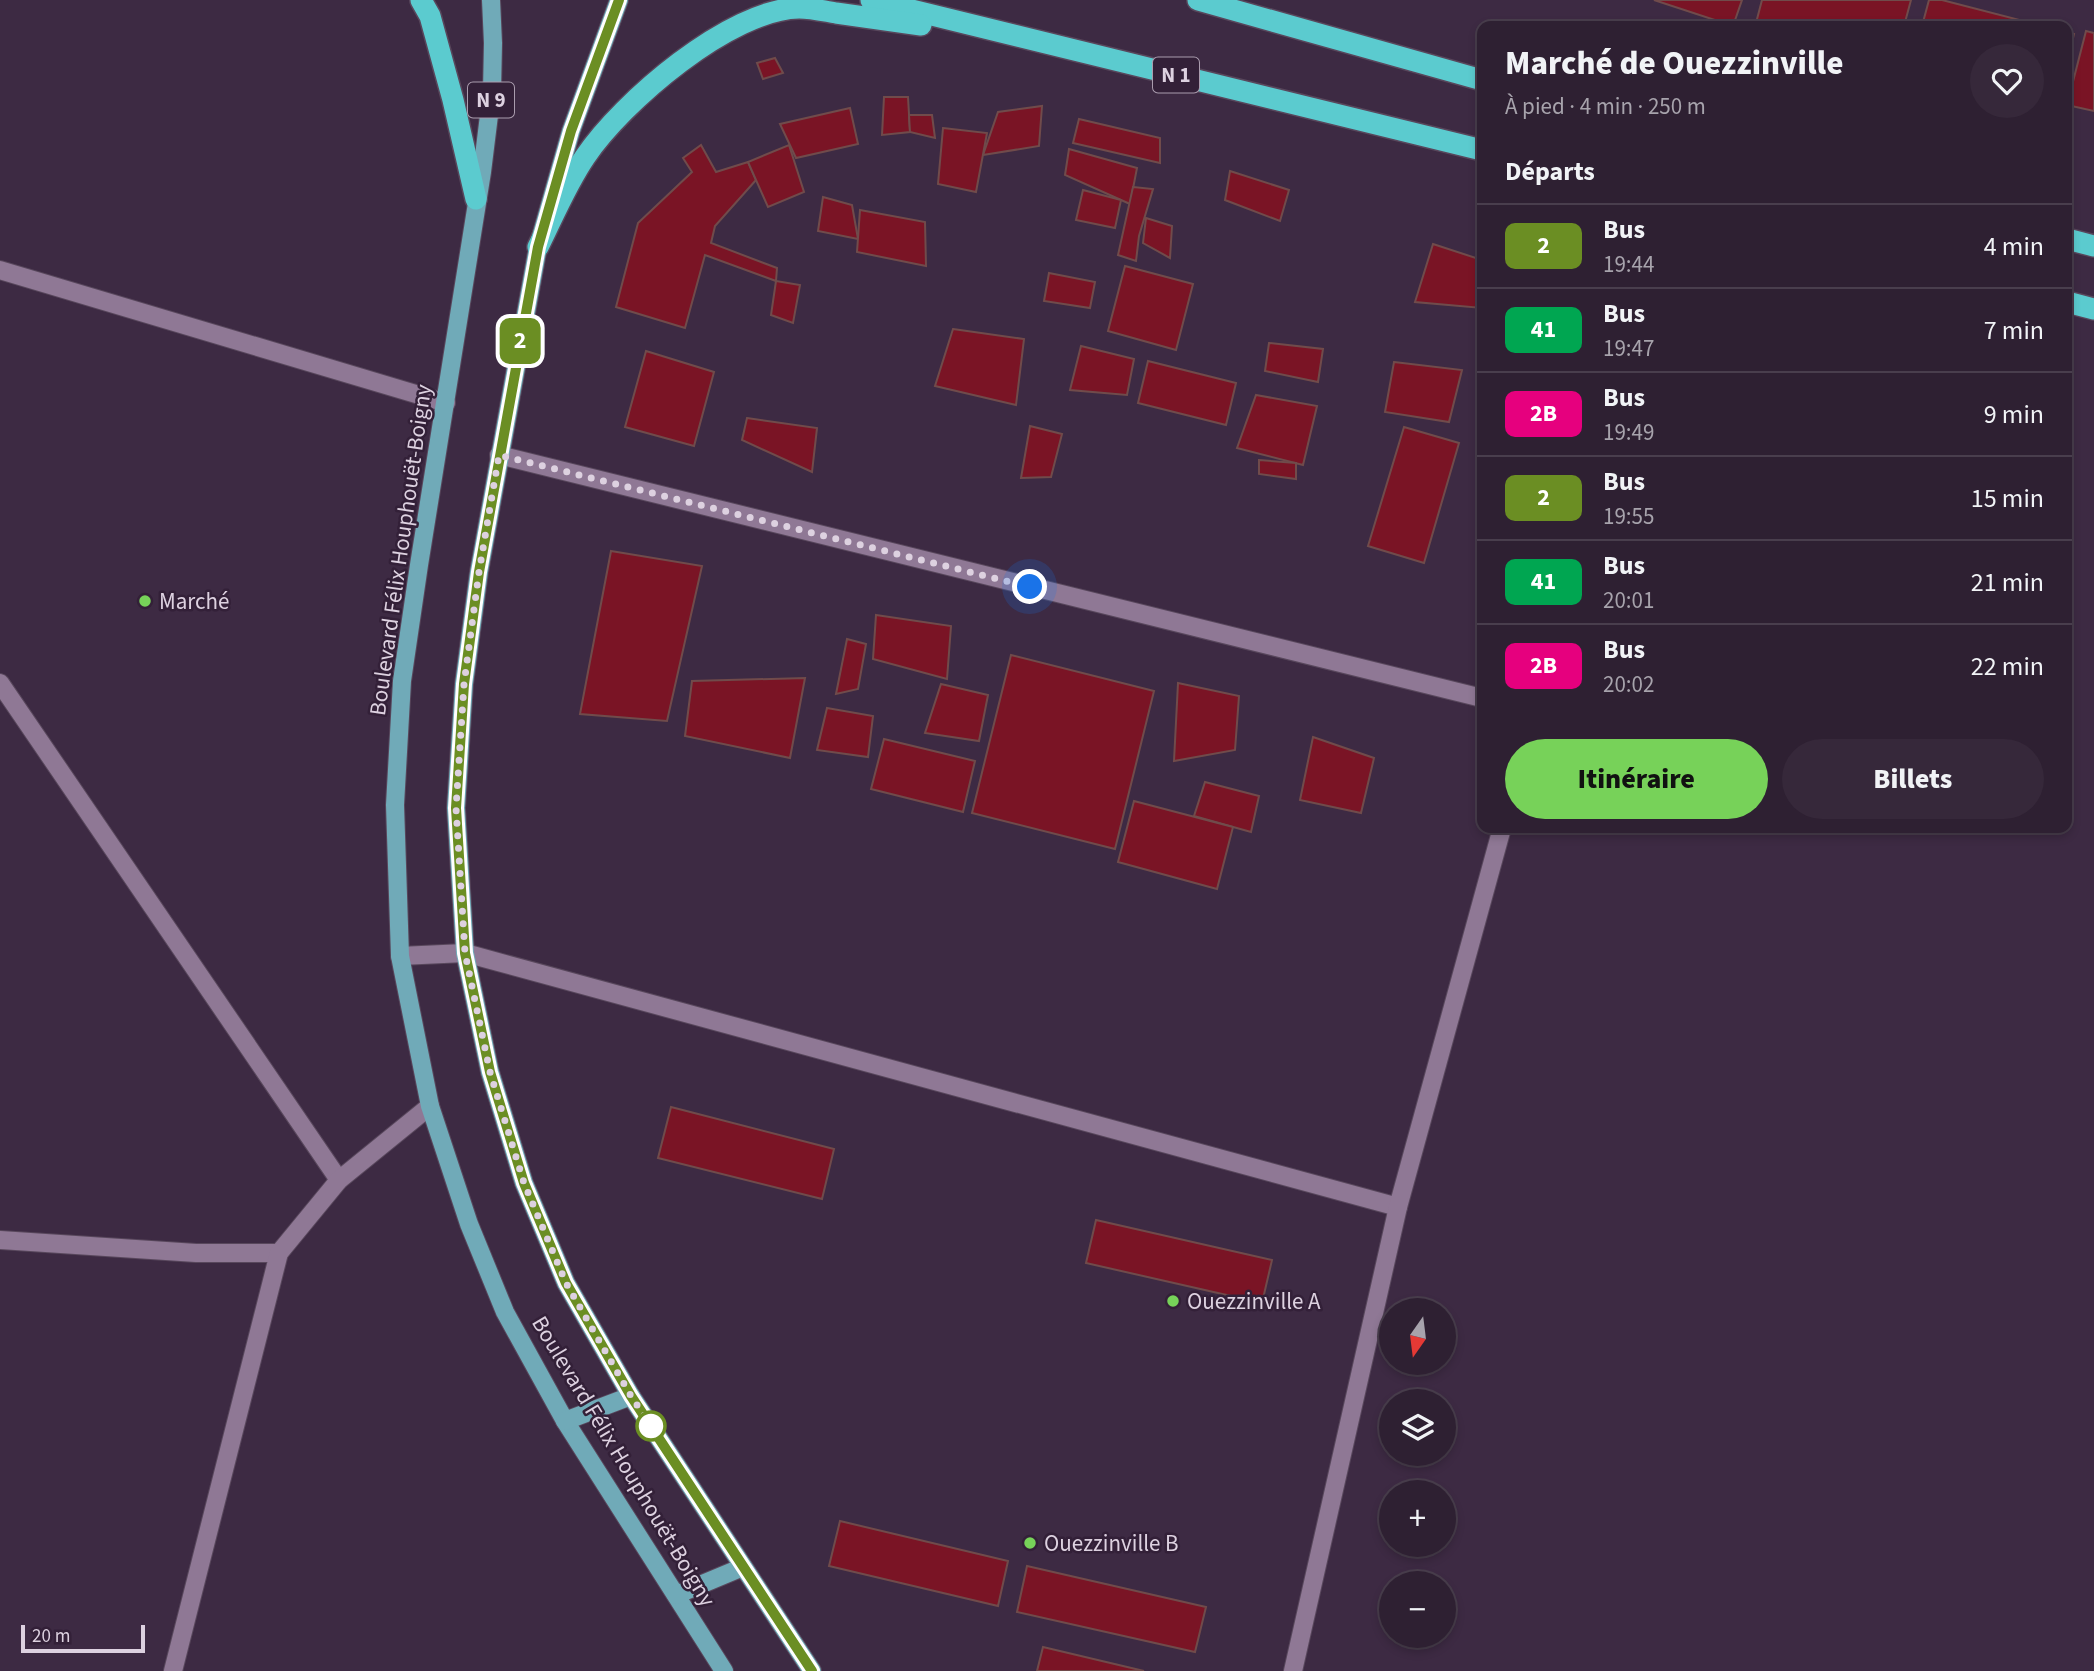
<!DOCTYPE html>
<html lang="fr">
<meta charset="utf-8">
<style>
body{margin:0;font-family:"Source Sans 3",sans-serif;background:#36283a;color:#f1f3f6;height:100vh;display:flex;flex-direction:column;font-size:26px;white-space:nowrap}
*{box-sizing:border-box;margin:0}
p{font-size:23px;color:#a7a3ac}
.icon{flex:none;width:38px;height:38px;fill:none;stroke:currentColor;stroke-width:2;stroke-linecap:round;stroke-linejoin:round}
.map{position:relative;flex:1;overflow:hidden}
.details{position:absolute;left:1477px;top:21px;width:595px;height:812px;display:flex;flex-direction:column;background:#2e2032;border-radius:14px;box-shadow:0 4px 10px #0003,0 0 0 2px #493e4d}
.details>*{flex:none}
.badge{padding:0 14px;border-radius:10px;font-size:24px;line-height:46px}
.needle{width:46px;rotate:194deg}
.tools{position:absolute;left:1379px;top:1298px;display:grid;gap:14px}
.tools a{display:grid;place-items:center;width:77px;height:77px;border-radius:50%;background:#2e2032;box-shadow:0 4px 10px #0003,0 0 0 2px #493e4d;font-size:35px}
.scale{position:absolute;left:21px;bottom:18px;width:124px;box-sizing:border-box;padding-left:7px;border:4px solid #ddd1e0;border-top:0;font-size:19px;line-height:24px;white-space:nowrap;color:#ddd1e0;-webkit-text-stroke:5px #332038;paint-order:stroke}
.you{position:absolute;width:35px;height:35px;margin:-18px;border:5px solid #fff;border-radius:50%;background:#1a73e8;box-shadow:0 0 0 10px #1a73e833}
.map>.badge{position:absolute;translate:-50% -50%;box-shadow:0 0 0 4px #fff}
h2{padding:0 28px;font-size:26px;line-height:63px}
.round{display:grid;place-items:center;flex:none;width:74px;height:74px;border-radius:37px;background:#36283a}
.head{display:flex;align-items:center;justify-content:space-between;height:119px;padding:0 28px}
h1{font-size:33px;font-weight:800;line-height:52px}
.cta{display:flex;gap:14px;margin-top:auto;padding:14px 28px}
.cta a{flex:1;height:80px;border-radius:42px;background:#77d259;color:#111;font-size:28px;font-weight:800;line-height:80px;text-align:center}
.cta a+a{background:#36283a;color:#f1f3f6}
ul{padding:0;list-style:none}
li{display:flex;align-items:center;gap:21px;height:84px;padding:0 28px;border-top:2px solid #493e4d}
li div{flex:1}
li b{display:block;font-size:26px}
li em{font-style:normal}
li .badge{min-width:77px;font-weight:700;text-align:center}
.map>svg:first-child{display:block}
.building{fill:#7a1425;stroke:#704b4b;stroke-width:2}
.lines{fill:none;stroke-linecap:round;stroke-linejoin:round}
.minor-casing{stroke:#58475c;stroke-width:20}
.major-casing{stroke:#58475c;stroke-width:20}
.highway-casing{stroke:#58475c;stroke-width:24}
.minor{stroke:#8f7895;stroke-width:18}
.major{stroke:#70aab8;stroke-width:18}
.highway{stroke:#5bcbcf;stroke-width:21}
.line-casing{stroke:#fff;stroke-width:16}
.line{stroke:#6b8e23;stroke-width:10}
.walk{stroke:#ddd1e0;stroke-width:7;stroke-dasharray:0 12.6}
.poi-dot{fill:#77d259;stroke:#332038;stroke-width:2.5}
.stop-dot{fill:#fff;stroke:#6b8e23;stroke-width:3.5}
.labels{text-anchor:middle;stroke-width:5;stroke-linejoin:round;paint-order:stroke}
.shield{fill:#332038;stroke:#aa9cae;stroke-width:2}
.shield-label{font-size:21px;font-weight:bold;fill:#ddd1e0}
.street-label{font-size:23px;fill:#ddd1e0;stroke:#332038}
.poi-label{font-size:23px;fill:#ddd1e0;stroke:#332038;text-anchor:start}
</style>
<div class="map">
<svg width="2094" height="1671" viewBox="0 0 2094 1671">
<rect width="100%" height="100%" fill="#3d2a43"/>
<g class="building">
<path d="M1654,0H1742L1733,26Z"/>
<path d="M1762,0H1911L1904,26H1770L1756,23Z"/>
<path d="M1929,0H1942L2043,26H1922Z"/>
<path d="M2086,31L2094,33V111L2067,105Z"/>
<path d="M2067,32L2074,34L2067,64Z"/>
<path d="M775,58L783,73L763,79L757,63Z"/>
<path d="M884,97H908L910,132L882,135Z"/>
<path d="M1042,106L1039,146L983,155L998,112Z"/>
<path d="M850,108L858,144L796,158L780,124Z"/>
<path d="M909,115H932L935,138L910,132Z"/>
<path d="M1079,119L1160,138V163L1073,143Z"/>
<path d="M943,128L987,133L976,192L938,184Z"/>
<path d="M701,145L716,172L748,162L756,180L715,226L711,243L777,268L776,281L705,255L685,328L616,307L638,223L692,172L683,158Z"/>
<path d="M789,145L804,192L768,207L748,162Z"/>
<path d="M1069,149L1137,168L1130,204L1065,175Z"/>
<path d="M1230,171L1289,190L1280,221L1225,200Z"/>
<path d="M1133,187L1153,189L1139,236L1136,261L1118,255Z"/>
<path d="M1083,190L1121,200L1115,228L1076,220Z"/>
<path d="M823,197L852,205L858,239L818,231Z"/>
<path d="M860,210L925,222L926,266L857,252Z"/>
<path d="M1146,218L1172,226L1170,258L1143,243Z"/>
<path d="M1433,244L1482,260V308L1415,302Z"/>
<path d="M1125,266L1193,284L1176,350L1108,331Z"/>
<path d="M1049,273L1095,282L1090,308L1044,301Z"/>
<path d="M776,281L800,285L793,323L771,315Z"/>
<path d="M953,329L1024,339L1016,405L935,386Z"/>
<path d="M1269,343L1323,349L1318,382L1265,371Z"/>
<path d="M1081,346L1134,359L1127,395L1070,390Z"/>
<path d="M646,351L714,372L694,446L625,427Z"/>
<path d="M1148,361L1236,383L1226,425L1138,403Z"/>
<path d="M1394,362L1462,370L1449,422L1385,412Z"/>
<path d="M1256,395L1317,406L1303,465L1237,448Z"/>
<path d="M747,418L817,428L812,472L742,440Z"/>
<path d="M1030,426L1062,434L1051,477L1021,478Z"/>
<path d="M1404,427L1459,443L1424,563L1368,546Z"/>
<path d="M1259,460L1296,463V479L1259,474Z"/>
<path d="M611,551L702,566L667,721L580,714Z"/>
<path d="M876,615L951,626L947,679L873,659Z"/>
<path d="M847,639L866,644L858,689L836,694Z"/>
<path d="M1011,655L1154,691L1115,849L972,813Z"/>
<path d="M805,678L790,758L685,736L692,681Z"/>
<path d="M1178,683L1239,696L1235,750L1174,761Z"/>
<path d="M941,684L988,695L979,741L925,733Z"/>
<path d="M827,708L873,716L868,757L817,750Z"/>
<path d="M1313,737L1374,758L1361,813L1300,800Z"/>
<path d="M884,739L975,761L963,812L871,789Z"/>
<path d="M1205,782L1259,796L1251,832L1194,816Z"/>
<path d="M1134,801L1233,827L1217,889L1118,862Z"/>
<path d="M671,1107L834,1149L822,1199L658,1158Z"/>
<path d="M1096,1220L1272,1260L1262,1303L1086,1263Z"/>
<path d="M840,1521L1008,1561L998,1606L829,1566Z"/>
<path d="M1027,1566L1206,1607L1195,1652L1017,1612Z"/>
<path d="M1043,1647L1144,1671H1037Z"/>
</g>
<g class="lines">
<g class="minor-casing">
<g id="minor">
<path d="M0,270L446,403"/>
<path d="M499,455L1482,698"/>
<path d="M0,683L339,1180"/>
<path d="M400,956L465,953L1398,1207"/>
<path d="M0,1240L196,1253H279"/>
<path d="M173,1671L279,1253L339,1180L430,1106"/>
<path d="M1293,1671L1398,1207L1502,828"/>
</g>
</g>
<g class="major-casing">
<g id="major">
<path d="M491,0L493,43L492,91L482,172L419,565L402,681L395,805L400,956L430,1106L469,1224L505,1312L565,1421L724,1671"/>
<path d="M619,0L571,131L538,247L479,572L464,684L456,808L465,953L490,1072L524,1183L566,1283L631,1396L812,1671"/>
<path d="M565,1421L631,1396"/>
<path d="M676,1595L743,1567"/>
</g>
</g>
<g class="highway-casing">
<g id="highway">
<path d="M421,0L430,16L453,100L476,199"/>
<path d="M871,0L1482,150"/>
<path d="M1198,0L1482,80"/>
<path d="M2067,239L2094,246"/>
<path d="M538,247C553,217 566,185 585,157C622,102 730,9 799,8C811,8 824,11 836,13C864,17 892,21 921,25"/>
<path d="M2067,302L2094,309"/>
</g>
</g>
<use href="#minor" class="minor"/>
<use href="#major" class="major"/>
<use href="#highway" class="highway"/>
</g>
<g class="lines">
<g class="line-casing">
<path id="line" d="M619,0L571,131L538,247L479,572L464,684L456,808L465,953L490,1072L524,1183L566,1283L631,1396L812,1671"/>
</g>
<use href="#line" class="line"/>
<path class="walk" d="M651,1426L631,1396L566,1283L524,1183L490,1072L465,953L456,808L464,684L479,572L499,455L1030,587"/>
</g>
<g class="poi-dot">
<circle cx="145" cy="601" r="7"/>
<circle cx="1173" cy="1301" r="7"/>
<circle cx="1030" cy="1543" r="7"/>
</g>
<circle class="stop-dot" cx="651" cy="1426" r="14"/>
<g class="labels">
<g class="shield">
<rect x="1153" y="57.5" width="46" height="35" rx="5"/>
<rect x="468" y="82.5" width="46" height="35" rx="5"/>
</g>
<g class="shield-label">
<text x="1176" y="82">N 1</text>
<text x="491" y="107">N 9</text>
</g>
<g class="street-label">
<text transform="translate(400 550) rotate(-82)" y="8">Boulevard Félix Houphouët-Boigny</text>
<text transform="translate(624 1461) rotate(59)" y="8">Boulevard Félix Houphouët-Boigny</text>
</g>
<g class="poi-label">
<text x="159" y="609">Marché</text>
<text x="1187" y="1309">Ouezzinville A</text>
<text x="1044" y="1551">Ouezzinville B</text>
</g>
</g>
</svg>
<div class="tools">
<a><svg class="needle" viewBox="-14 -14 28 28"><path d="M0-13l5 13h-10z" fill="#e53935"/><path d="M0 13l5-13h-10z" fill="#a7a3ac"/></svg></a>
<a><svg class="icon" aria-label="layers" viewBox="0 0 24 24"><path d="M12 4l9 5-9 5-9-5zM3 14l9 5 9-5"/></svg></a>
<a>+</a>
<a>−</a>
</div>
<div class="scale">20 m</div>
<div class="you" style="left:1030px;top:587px"></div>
<b class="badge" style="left:520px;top:341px;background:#6b8e23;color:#fff">2</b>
<section class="details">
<div class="head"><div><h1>Marché de Ouezzinville</h1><p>À pied · 4 min · 250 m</p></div><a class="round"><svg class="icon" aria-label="heart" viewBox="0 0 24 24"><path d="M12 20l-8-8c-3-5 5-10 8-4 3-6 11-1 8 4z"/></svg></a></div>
<h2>Départs</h2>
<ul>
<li><span class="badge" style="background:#6b8e23;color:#fff">2</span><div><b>Bus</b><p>19:44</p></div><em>4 min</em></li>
<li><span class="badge" style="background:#00a651;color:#fff">41</span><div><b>Bus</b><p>19:47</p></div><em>7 min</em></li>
<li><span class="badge" style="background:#e6007e;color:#fff">2B</span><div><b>Bus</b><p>19:49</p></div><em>9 min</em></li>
<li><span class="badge" style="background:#6b8e23;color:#fff">2</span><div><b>Bus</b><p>19:55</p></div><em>15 min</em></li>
<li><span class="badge" style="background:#00a651;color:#fff">41</span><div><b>Bus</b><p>20:01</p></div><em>21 min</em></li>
<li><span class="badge" style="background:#e6007e;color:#fff">2B</span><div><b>Bus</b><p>20:02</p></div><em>22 min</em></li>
</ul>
<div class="cta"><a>Itinéraire</a><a>Billets</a></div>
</section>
</div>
